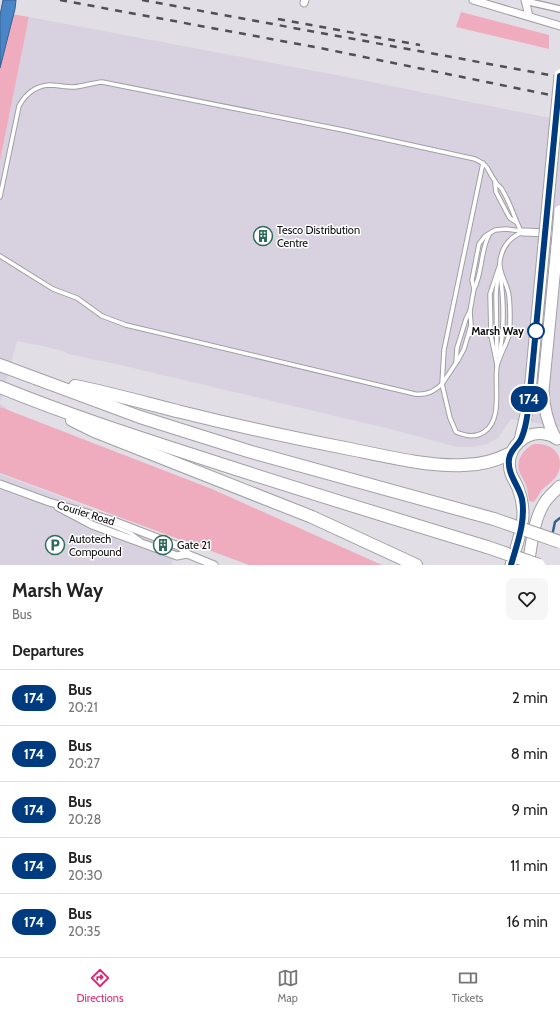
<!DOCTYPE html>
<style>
body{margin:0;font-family:Cabin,sans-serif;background:#f6f6f6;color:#222;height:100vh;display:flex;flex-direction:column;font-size:15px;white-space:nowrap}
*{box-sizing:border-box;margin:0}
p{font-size:13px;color:#767676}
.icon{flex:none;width:22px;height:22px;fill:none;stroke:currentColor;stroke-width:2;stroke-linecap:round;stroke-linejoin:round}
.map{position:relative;height:565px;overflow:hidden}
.side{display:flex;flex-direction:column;background:#fff;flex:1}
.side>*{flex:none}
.badge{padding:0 8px;border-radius:13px;font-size:14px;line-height:26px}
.map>.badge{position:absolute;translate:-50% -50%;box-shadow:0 0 0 2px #fff}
h2{padding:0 12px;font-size:15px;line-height:36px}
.round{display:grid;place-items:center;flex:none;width:42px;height:42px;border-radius:8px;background:#f6f6f6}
.head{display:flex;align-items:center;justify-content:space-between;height:68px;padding:0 12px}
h1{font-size:19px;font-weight:700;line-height:30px}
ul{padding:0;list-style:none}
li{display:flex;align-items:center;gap:12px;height:56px;padding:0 12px;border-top:1px solid #e0e0e0}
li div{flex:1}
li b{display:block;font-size:15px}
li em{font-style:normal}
li .badge{min-width:44px;font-weight:700;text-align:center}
.dock{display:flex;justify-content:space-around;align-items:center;height:56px;border-top:1px solid #e0e0e0;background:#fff;font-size:11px;color:#767676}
.dock a{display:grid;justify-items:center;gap:2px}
.dock .current{color:#db2777}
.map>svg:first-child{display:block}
.built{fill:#d8d2e0}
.green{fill:#f0acbf}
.water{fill:#4886c7;stroke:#36618f}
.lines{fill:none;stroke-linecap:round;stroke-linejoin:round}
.stream{stroke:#36618f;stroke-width:2.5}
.service-casing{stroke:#a19fa5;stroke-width:5.5}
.pedestrian-casing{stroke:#a19fa5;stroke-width:8}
.minor-casing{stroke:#a19fa5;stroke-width:9}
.primary-casing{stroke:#a19fa5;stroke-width:13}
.trunk-casing{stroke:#a19fa5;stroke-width:14}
.service{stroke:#fff;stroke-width:3.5}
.pedestrian{stroke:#fff;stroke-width:5.5}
.minor{stroke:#fff;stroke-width:7}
.primary{stroke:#fff;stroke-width:11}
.trunk{stroke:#fff;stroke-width:12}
.rail{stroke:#504f52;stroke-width:2.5;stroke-dasharray:7 7;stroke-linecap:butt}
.primary-bridge-casing{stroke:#a19fa5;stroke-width:13;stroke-linecap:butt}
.trunk-bridge-casing{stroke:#a19fa5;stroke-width:14;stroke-linecap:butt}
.primary-bridge{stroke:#fff;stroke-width:11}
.trunk-bridge{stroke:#fff;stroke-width:12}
.line-casing{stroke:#fff;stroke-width:9}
.line{stroke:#003b80;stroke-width:6}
.stop-dot{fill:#fff;stroke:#003b80;stroke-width:2}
.labels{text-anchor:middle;stroke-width:3;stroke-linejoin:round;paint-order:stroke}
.poi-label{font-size:11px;fill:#0c0b0d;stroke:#fff;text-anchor:start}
.stop-label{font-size:11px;font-weight:bold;fill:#0c0b0d;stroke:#fff;text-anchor:end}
.street-label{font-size:11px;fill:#0c0b0d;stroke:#fff}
</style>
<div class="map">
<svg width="560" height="565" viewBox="0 0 560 565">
<rect width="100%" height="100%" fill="#e1dfe5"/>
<g class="built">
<path d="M29,17L347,77L560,120V427L511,419L498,438L487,444L474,447H457L394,430L120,365L68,354L63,351L42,346L17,341L0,404L7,408L0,450V161Z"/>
<path d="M0,474L180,542L171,565H0Z"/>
</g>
<g class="green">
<path d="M0,12L29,17L0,161Z"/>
<path d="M461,12L549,35V49L456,27Z"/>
<path d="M0,407L212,489L382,565H249L0,473Z"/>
<path d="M534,444C543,444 551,445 557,453C559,456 560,460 560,464C560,478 550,482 541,491C539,494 537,498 534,502L529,501C528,496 528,490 526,485C524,481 522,477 520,473C515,461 523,449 534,444Z"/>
</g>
<path class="water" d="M3,0H16L15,9L0,68V15Z"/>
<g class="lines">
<path class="stream" d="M552,536L555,522L560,518"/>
<g class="service-casing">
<g id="service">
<path d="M495,183L496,192L508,215L510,218L516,222"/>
<path d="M0,197L19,106C25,95 35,86 49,85C57,85 65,87 74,87C83,86 93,83 102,82L343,130L475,159C491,167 486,169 495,181C496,184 499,186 501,188C510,201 514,218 521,231L523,232C510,237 502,247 500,261C498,273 508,284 509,296C510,305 511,330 508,338C505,347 499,357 497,366C494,386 503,420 484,432C475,438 466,436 456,432L450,418L442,384L456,363L457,348L466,319L470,311L474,289L472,280L479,244L485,236L495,230L506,229L521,231"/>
<path d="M0,256L53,289L77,298L102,316L126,325L415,394C427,395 433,392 442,384L444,350L483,163"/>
<path d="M474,289C483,272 480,251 489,235"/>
<path d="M469,335L474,331L483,332L491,336"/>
<path d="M497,356L496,294L498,275"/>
<path d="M499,356C505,328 504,301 500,273"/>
<path d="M457,362L464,349L471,325L470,311"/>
<path d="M497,365L491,336L490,294L499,267"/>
<path d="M90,517L130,533L140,540"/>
</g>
</g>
<g class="pedestrian-casing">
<path id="pedestrian" d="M525,1L560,9"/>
</g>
<g class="minor-casing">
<g id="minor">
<path d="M473,0L560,26"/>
<path d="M525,0L529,16"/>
<path d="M304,3L305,0"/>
<path d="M523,232L551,233L560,235"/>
<path d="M0,484L49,502L111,520L181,547L187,554L214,565"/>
<path d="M58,507L92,525L177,556L187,554"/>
</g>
</g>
<g class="primary-casing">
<g id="primary">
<path d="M555,437C547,422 544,408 543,391L557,246"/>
<path d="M520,440L529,402L544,244"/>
<path d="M511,565C515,550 523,530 523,514C523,505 521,496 518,488C516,483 513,479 511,474C506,458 513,443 528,436C537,432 549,433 557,439"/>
<path d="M528,565C532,544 533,520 545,502C549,496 555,491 560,486"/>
</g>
</g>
<g class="trunk-casing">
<g id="trunk">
<path d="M0,365L140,417L248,451L494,519"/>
<path d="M75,386C110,393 145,403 181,412C237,426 293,438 350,449C384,456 430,467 464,465C480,465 497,460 511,453"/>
<path d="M0,387C66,414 134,436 202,458C297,489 392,518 487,547"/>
<path d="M72,420L94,431L312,517L416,565"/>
</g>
</g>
<use href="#service" class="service"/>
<use href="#pedestrian" class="pedestrian"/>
<use href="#minor" class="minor"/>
<use href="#primary" class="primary"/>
<use href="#trunk" class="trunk"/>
<g class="rail">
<path d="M60,0L320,48L560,97"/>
<path d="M142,0L560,77"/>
<path d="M278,19L420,45"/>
</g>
<g class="primary-bridge-casing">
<g id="primary-bridge">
<path d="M544,244L560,75"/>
<path d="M557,246L560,211"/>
</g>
</g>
<g class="trunk-bridge-casing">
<g id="trunk-bridge">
<path d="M494,519L560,542"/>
<path d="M487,547L539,565"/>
</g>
</g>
<use href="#primary-bridge" class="primary-bridge"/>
<use href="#trunk-bridge" class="trunk-bridge"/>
</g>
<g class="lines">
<g class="line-casing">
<path id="line" d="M511,565C517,544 526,521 522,499C519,486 507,474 509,459C510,451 516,447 520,441C525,432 528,412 529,402L560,76"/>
</g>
<use href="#line" class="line"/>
</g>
<defs>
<g id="building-ring" transform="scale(1)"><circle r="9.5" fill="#fff" stroke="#2f6c59" stroke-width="1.5"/><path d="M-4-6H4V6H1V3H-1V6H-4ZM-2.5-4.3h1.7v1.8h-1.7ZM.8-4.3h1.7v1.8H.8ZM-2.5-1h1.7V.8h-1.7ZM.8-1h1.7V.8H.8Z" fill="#2f6c59"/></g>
<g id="parking-ring" transform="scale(1)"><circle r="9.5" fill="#fff" stroke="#2f6c59" stroke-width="1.5"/><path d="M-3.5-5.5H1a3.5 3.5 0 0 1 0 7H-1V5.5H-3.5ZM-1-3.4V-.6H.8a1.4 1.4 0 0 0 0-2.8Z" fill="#2f6c59"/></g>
</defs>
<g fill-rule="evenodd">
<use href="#building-ring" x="263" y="236"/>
<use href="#parking-ring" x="55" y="545"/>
<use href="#building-ring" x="163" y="545"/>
</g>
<circle class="stop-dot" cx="536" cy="331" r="8"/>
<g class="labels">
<g class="poi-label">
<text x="277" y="234">Tesco Distribution<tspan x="277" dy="13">Centre</tspan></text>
<text x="69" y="543">Autotech<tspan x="69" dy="13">Compound</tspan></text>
<text x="177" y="549">Gate 21</text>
</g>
<g class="stop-label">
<text x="524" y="335">Marsh Way</text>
</g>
<g class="street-label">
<text transform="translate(86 513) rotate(17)" y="4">Courier Road</text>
</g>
</g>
</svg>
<b class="badge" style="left:529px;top:399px;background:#003b80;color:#fff">174</b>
</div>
<section class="side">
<div class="head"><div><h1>Marsh Way</h1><p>Bus</p></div><a class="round"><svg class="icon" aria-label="heart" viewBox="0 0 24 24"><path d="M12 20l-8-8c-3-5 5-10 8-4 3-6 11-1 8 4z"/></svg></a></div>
<h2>Departures</h2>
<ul>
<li><span class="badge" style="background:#003b80;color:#fff">174</span><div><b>Bus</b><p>20:21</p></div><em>2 min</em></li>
<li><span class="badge" style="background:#003b80;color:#fff">174</span><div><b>Bus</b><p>20:27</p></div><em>8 min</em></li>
<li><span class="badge" style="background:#003b80;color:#fff">174</span><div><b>Bus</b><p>20:28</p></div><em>9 min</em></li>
<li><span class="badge" style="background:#003b80;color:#fff">174</span><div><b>Bus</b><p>20:30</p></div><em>11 min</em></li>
<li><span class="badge" style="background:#003b80;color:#fff">174</span><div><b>Bus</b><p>20:35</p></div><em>16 min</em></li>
</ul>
</section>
<nav class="dock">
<a class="current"><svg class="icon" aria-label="directions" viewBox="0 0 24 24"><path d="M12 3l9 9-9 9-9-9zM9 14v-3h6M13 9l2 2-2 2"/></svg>Directions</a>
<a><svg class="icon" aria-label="map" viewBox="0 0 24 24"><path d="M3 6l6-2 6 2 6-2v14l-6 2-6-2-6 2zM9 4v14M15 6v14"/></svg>Map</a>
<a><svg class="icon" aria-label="tickets" viewBox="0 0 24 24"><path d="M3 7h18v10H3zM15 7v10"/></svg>Tickets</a>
</nav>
